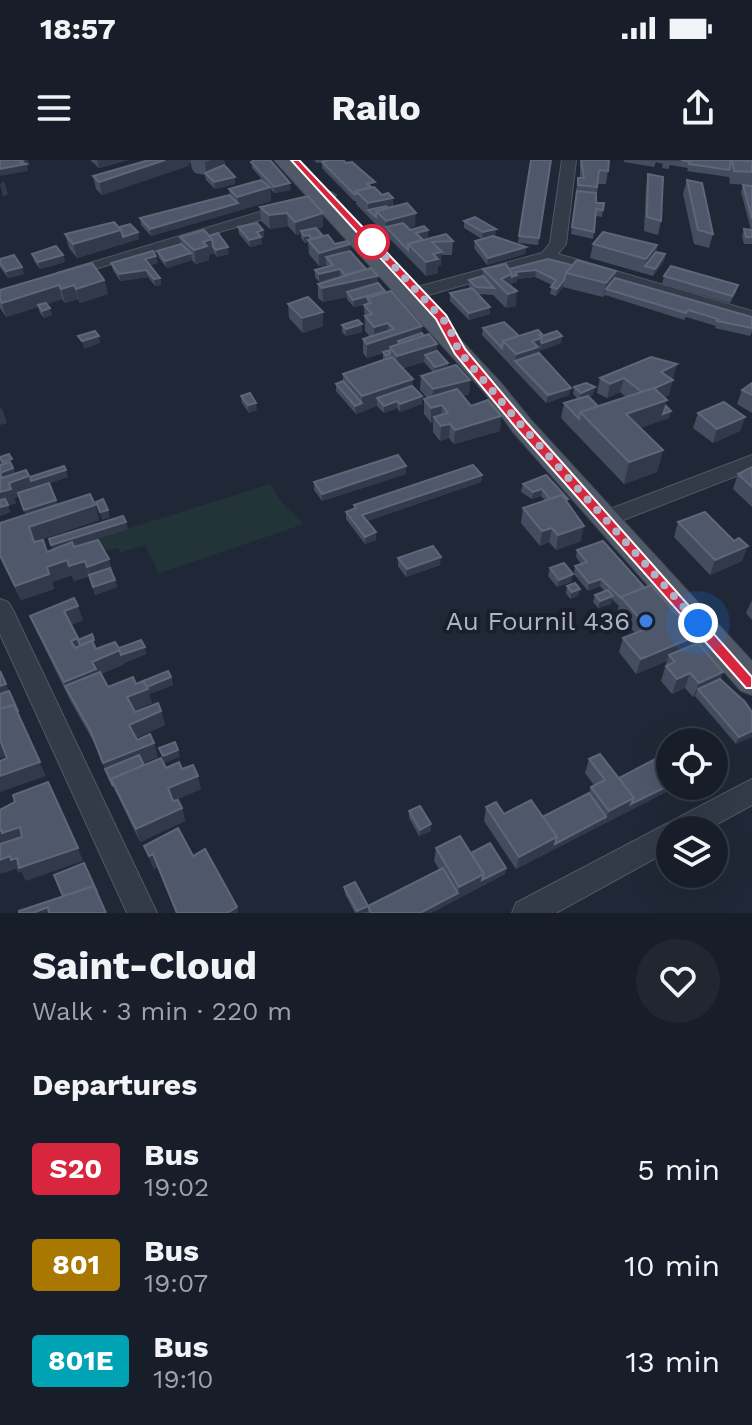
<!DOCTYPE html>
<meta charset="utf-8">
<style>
body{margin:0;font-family:"Work Sans",sans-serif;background:#212731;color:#f1f3f6;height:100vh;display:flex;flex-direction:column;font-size:30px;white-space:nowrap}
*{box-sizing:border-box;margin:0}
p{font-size:26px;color:#9fa2a8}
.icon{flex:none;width:44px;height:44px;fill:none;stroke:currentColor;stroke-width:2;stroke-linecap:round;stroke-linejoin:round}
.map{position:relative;height:753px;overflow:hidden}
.details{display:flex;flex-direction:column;background:#181e29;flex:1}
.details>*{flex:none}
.badge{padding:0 16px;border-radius:6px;font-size:28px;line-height:52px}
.tools{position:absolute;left:656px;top:568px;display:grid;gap:16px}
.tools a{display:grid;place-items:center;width:72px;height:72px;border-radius:50%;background:#181e29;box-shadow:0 8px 32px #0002,0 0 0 2px #363c46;font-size:40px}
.you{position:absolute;width:40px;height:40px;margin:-20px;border:6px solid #fff;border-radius:50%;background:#1a73e8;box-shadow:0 0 0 12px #1a73e833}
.map>.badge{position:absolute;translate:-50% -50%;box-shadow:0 0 0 4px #fff}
h2{padding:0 32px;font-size:30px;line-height:72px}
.round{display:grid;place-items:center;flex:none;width:84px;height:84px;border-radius:42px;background:#212731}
.overview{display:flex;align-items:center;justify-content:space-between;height:136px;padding:0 32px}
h1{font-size:38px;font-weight:700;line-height:60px}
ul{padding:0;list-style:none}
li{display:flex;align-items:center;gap:24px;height:96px;padding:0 32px}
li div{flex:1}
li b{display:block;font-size:30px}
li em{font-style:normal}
li .badge{min-width:88px;font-weight:700;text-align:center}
.status{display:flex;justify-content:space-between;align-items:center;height:56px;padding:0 40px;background:#181e29;direction:ltr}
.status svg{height:22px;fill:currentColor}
header{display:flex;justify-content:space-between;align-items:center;height:104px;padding:0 32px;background:#181e29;font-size:36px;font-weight:700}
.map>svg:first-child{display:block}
.green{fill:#223438}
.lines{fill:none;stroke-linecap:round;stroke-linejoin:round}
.minor-casing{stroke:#515766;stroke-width:2}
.major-casing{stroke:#3d4351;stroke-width:2}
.minor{fill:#333a48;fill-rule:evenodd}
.major{fill:#515968;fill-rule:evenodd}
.wall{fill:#444d60}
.shaded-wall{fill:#31394b}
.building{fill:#4f586b;stroke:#5e6679;stroke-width:2}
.line{fill:#d7263d;stroke:#fff;stroke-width:2}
.walk{stroke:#aeb4c5;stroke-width:8;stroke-dasharray:0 14.4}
.stop-dot{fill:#fff;stroke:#d7263d;stroke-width:4}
.shop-dot{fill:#3f7fe0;stroke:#191f2c;stroke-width:3}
.labels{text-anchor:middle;stroke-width:8;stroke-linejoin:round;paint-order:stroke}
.poi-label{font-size:26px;fill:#aeb4c5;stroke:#191f2c;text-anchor:end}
</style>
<div class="status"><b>18:57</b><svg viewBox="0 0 49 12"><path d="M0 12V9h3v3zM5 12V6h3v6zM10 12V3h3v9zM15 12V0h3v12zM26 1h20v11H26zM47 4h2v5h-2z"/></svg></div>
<header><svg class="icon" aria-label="menu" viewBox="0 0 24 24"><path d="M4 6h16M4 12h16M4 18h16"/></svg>Railo<svg class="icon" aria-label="share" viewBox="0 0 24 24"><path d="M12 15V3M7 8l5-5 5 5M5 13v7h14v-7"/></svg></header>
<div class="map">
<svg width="752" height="753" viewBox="0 0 752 753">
<rect width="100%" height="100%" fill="#202837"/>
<path class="green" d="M270,324L282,343L304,364L159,413L145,385L120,393L118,388L101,391L95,379Z"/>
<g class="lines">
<g class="minor-casing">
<g id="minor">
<path d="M562,0H576L566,84L558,94L752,151V161L548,101L411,140H399V132L542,93L550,83Z"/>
<path d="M329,31L336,35L334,38L71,116L65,118L57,113Z"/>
<path d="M752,295V310L613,364L605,367L594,359L597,354Z"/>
<path d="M0,439L8,442L12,448L157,753H127L0,474Z"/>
<path d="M752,619V645L706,670H670V690L556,753H512L516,743Z"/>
</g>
</g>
<g class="major-casing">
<path id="major" d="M274,0H293L501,223L531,260L752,501V535L741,531L513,272L485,233Z"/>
</g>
<use href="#minor" class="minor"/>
<use href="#major" class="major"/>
</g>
<g class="wall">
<path d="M90,0H128L99,8Z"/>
<path d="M190,0H224L225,6L235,17V24L215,29L206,20L205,15L195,13L192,9Z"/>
<path d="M252,0H270L291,30L274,33L270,28L271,41L151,76L141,65L140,58L230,36L229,29L266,24L252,8Z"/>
<path d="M314,0H343L382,35L393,38V47L415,66L409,68L428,77L421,79L423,80L453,81L452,95H441V106H438V113L426,116L356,44V41H354L322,8V2L317,3Z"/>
<path d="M551,0L538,85L518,83L519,76Z"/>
<path d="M580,0L608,11L606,24H598L596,43L603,50L602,57L596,56L593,79L571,74L576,31L578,18H580Z"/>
<path d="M624,0L752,1V25L730,24L729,17L687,11L688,8L670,5L668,9L662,8L663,4L656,2L654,7L624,2Z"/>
<path d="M190,2L188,6L102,35L96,29L93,16Z"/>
<path d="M648,14L661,61L658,75L644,71L646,28Z"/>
<path d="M687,20L713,74L709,88L694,84L683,34Z"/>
<path d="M743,25L752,26V84H744L742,76L744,69L751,70L741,32Z"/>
<path d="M308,36L323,67L317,69L323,76L335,84H350V91L366,109L378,116V123L385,133L437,191L448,208L470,220L469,234L463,236L471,246L501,256L500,271L454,284L449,278L440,281L433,272V262L431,263L424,254V239L427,238L420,230L421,216L433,212L424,202L403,208L422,244L400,252L397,248L384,253L377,246L356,254L336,231V224L343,221V214L383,200V193L367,198L363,193V179L370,177L365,171L364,145L367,144L354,147L347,139V137L323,142L318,138V124L341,117L319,122L315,117V110L328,106L326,105L319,106L309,94L308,82L305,83L301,78V74L296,75L288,66L270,69L261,61L260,47Z"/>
<path d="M464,61L496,69L495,76L494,77L526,87L525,94L487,105L474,88L475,81L482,79L464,68Z"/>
<path d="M119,67L138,72L139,79L77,98L69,88L65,74Z"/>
<path d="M238,67L263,70L264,77L261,78L262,84L250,87L239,74Z"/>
<path d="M209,76L229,94L217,97L214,93L209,95V100L196,104L192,100L167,108L159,98L157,91L181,84L180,77Z"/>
<path d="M593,84L657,85L656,92L665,94L664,101L653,116L590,98Z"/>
<path d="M32,94L63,95L65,102L40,109L34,101Z"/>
<path d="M0,99L24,114L8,118L0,107Z"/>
<path d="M111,103H158L150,105L160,118L161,125L155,126L148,117L120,121L113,110Z"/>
<path d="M572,105L616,111L615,118L752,157V172L750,176L715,168L716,166L686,157L684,160L605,135L603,137L563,127L556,136L550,134L552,125L535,117L517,119V122L511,123L516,146L506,148L493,135L478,134L490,147V154L469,160L450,141V133L470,128L469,127V120L483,116V109H509Z"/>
<path d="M664,116L738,125L736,132L730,143L662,124Z"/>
<path d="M104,120L108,134L80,143L78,139L65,143L62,139L47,144L52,155L44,158L40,153L38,147L6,157L0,148V130Z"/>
<path d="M288,144L323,152V166L303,173L289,158Z"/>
<path d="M362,164V172L346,176L342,172V165Z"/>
<path d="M483,168L519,176L542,174V176H562L561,183L541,190L540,189V192L537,194L569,235L546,243L482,175Z"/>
<path d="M651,197L673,219L672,220L669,235L664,237L666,246L671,251L669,258L640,268L663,290L657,312L624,324L561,258L564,243L578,239L573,234L574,227L593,235L589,236L598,246L626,237L620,232L607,238L597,233L600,218Z"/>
<path d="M752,223V253L737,244L742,230Z"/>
<path d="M241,236L257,250L249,253L242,243Z"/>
<path d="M698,253L745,257L740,271L713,283L693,268Z"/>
<path d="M0,297L14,307H13L15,314L30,317H68L49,323L57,345L96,348L99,360L34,382L47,392L53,390L49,379L128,369L74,386L113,414L117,427L95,435L89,416L74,421L72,415L52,422L54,429L21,440L0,398V363L26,355L19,336L14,338L16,343L8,346L10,352L0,356V302L1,304H3Z"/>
<path d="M752,307V347L733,329L738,314Z"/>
<path d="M406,314L322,341L314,330V322Z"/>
<path d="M482,315L481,322L367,361L376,380L365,384L346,359V352L354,349V345Z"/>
<path d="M546,315L568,339L567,342L581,381L556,390L549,382L540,386L521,363L523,348L545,341L541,336L532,339L521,332L523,324Z"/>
<path d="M678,362L734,381L742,401L710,415L674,377Z"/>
<path d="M577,390L693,485L723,512L720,519L752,552L736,584L695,536L693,537L685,528L672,534L661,521L667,501L636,514L619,492L623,478L635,473L617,452L619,446L612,439L611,444L598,448L593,442L595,435L604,431L600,426L588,431L574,414L575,406L581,404L576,397Z"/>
<path d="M398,398L440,405L406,417L398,406Z"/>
<path d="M550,408L571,422L557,427L548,416Z"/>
<path d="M567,426L580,429L578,436L570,439L566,433Z"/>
<path d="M752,440V460L746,453Z"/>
<path d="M30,456L83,460L71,465L78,480L96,487L95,488L96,489L119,488L146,494L124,503V504L101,514L108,527L136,524L171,517L173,525L149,534L152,543L134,550L135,552L161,551L165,565L136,578L158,597L143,603L144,605L182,609L201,629L173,641L182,648L185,661L140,682L108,616L95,584L70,540L36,470Z"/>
<path d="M589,599L619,618L677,626L516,709L484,661L486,647L504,654L542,657L589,633L591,627L594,625L585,613Z"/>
<path d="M409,651L431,664V671L419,676L409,658Z"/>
<path d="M144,686L193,696L237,747L238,753H176L157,707L154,709Z"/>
<path d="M436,688L471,693L506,708L505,714L431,753H355L345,734L344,727L368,746L439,709L434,701Z"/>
</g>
<g class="shaded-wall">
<path d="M24,0H28L29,5L27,6L28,11L0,16V9Z"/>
<path d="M97,0H128L99,8Z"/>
<path d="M165,0H190V2L188,6L102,35L99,22Z"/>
<path d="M212,0H224L225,10L206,15L205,2Z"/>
<path d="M235,17V24L215,29L214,22Z"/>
<path d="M4,21L8,34L3,37L0,24Z"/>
<path d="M290,23L291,30L274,33V27Z"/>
<path d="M270,27L271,41L151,76L150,69L238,43L237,37Z"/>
<path d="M393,38L392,51L368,50V43Z"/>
<path d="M287,53L288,66L270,69L269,55Z"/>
<path d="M323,53V67L302,73L301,71V74L296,75L295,62Z"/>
<path d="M416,53L415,66L391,73L386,67L385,74L386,61Z"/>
<path d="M496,69L495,76L482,79L483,72Z"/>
<path d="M121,70L138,72L139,79L77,98L73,84Z"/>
<path d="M263,70L264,77L261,78L262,84L250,87L249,80L257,72Z"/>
<path d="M428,70V77L416,80V73Z"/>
<path d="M309,75L310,82L308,80V82L305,83L304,76Z"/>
<path d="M212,79L214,93L209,95V100L196,104L194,90L203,82Z"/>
<path d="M350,84V98L326,97V105L319,106V93Z"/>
<path d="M657,85L654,99L645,106L646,99Z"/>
<path d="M228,87L229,94L217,97L216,90Z"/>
<path d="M526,87L525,94L487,105L488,98Z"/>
<path d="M442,92L441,106H438V113L426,116V102L433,94Z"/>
<path d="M191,93L192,100L167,108L165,101Z"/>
<path d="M665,94L664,101L653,116L655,109Z"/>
<path d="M63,95L65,102L40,109L38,102Z"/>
<path d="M156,96L158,103L147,106L145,99Z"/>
<path d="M22,107L24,114L8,118L6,111Z"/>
<path d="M340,109V116L319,122V114Z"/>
<path d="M146,110L148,117L120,121L119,114Z"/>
<path d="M536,110L535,117L517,119V122L511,124L512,117L515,112Z"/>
<path d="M616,111L614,125L606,129L603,137L606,123Z"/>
<path d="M512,114L510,129L501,119Z"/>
<path d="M378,116V130L347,132V137L323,142L322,128Z"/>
<path d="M160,118L161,125L155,126L154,119Z"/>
<path d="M104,120L108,134L80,143L76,129Z"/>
<path d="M564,120L563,127L556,136L557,129Z"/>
<path d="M59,125L62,139L6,157L2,143Z"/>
<path d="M74,125L78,139L65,143L61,129Z"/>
<path d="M385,131V138H367V144L354,147L353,140Z"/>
<path d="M517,131L516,146L506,148L508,134Z"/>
<path d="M490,147V154L469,160V153Z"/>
<path d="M50,148L52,155L44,158L42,151Z"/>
<path d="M323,152V166L303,173L302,158Z"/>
<path d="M388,163V177L374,182V167Z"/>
<path d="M362,164V172L346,176V169Z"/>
<path d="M422,166L421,180L398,181V188L390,187V191L367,198V184Z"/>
<path d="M542,174L540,192L537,193L536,202L515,201L516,194L539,175Z"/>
<path d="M99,176L100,183L84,189L82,181Z"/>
<path d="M562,176L561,183L541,190L542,183Z"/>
<path d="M437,184V198L425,195L424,202L397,210V196Z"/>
<path d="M448,203V210L435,214V207Z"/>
<path d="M677,204L673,219L657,227L661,212Z"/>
<path d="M624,218L620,232L607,238L610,224Z"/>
<path d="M413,219L412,233L377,238V246L356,254L355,246L362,243V236Z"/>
<path d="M470,220L469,234L432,244L433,229Z"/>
<path d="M673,220L669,235L641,248L644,233Z"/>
<path d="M595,227L593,235L579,240L581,233Z"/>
<path d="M571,228L569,235L546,243L548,235Z"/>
<path d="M422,236V244L400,252V244Z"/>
<path d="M667,240L663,254L671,251L669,258L621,275L626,250Z"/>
<path d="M397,241V248L384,253V246Z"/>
<path d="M256,243L257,250L249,253L248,245Z"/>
<path d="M442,245L441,260L434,257L433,262L431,263V248Z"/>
<path d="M2,248L7,263L0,265V249Z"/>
<path d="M501,256L500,271L454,284L455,270Z"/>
<path d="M745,257L740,271L713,283L717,269Z"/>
<path d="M450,264L449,278L440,281L441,266Z"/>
<path d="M663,290L657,312L624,324L629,302Z"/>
<path d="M406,306V314L322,341V334Z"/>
<path d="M13,308L17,320L29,316L66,310L68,317L33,328L34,331L14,338L16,343L8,346L10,352L0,356V332L5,327L0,313Z"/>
<path d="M482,315L481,322L362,363V355Z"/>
<path d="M542,329L541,336L532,339L533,332Z"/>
<path d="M56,340L60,352L94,340L99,360L34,382L24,350Z"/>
<path d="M108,350L110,357L102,360L100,352Z"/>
<path d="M126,362L128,369L54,392L51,385Z"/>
<path d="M584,366L581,381L556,390L558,375Z"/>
<path d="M552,368L549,382L540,386L542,371Z"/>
<path d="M376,372V380L365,384V377Z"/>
<path d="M748,386L742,401L710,415L715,400Z"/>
<path d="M441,397L440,405L406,417L407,409Z"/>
<path d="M109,399L113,414L92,421L87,407Z"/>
<path d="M67,400L72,415L52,422L54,429L21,440L15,426L47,407Z"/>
<path d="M85,401L89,415L74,421L69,406Z"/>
<path d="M573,414L571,422L557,427L559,420Z"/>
<path d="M601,419L600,426L588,431L589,423Z"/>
<path d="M115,420L117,427L95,435L93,427Z"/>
<path d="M580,429L578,436L570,439L572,432Z"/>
<path d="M613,436L611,444L598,448L600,441Z"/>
<path d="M78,446L83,460L69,466L64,451Z"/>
<path d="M696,476L691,490L669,495L667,501L636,514L641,499Z"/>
<path d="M78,478L80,485L94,480L96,487L76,496L71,481Z"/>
<path d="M145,487L146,494L124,503V504L98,515L65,526L64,522L92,502L120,490Z"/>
<path d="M723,512L717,526L698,529L695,536L693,537L699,523Z"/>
<path d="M690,513L685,528L672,534L677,519Z"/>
<path d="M171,517L173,525L149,534L152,543L131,552L127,537L138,531Z"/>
<path d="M6,524L12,538L0,543V526Z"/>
<path d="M14,545L46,616L0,632V616L40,602Z"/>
<path d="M161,551L165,565L134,579L129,565Z"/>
<path d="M752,571V577L736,584L739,577Z"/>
<path d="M0,582H1L8,596L0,598Z"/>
<path d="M154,583L158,597L109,616L105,609L108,616L103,603Z"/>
<path d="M178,590L180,597L164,603L163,596Z"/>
<path d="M198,616L201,629L172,642L168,628Z"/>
<path d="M670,625V626H678L604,664L609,651L634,638Z"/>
<path d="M182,648L185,661L140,682L136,669Z"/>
<path d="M606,657L604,664L553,690L555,684Z"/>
<path d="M431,664V671L419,676L420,670Z"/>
<path d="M20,667L27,680L2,686L0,683V671Z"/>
<path d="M557,677L553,690L516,709L519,697Z"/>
<path d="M78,688L83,701L26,721L21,712L18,713L16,709L1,714L0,712V700L10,696L17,698Z"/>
<path d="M153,694L157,707L154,709L149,696Z"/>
<path d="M506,708L505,714L431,753H420L458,733L459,727L484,714Z"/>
<path d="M368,746V752L357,753V751Z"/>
<path d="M48,747L51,753H33Z"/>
<path d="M237,747L238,753H227Z"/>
</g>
<g class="building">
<path d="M0,0H24L20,2L26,4L0,9Z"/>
<path d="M149,0H165L99,22L93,16Z"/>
<path d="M255,0H270L290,23L274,27L251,2Z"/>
<path d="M329,0H343L346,3L352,2L375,22L367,24L371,27L356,31V34H354L322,2Z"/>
<path d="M531,0H551L539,78L519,76Z"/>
<path d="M581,0H609L608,11L599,10L597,27L578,25V18H584Z"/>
<path d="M681,0H730L731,2L729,10L689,4L690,2Z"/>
<path d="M732,0L752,1V12L734,11Z"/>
<path d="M224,5L235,17L214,22L205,13Z"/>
<path d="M648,14L663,17L661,61L647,57Z"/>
<path d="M261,20L270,27L237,37L229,29Z"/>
<path d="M687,20L702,23L713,74L698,70Z"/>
<path d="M743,25L752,26V59Z"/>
<path d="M374,27L382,35L388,33L393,38L368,43L356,31Z"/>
<path d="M577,31L596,33V43H604L603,50L596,49L594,72L572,67Z"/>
<path d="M229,35L238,43L150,69L140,58Z"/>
<path d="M308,36L323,53L295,62L287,53L269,55L260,47Z"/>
<path d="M407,43L416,53L386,61L376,51Z"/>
<path d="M386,46L388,48L376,51V57L368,50Z"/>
<path d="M475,57L496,69L483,72L464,61Z"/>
<path d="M114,62L121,70L73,84L65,74Z"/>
<path d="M257,63L263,70L257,72L261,77L249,80L238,67Z"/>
<path d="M403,63L410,70L424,66L428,70L416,73L423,80L408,84V90L386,67Z"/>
<path d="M130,64L138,72L123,77L121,70L119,67Z"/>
<path d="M316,68L323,76L311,79L309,75L304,76L301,71Z"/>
<path d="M744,69L752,70V77H746Z"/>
<path d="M204,70L212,79L203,82L207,86L194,90L180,77Z"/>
<path d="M603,72L657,85L646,99L593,84Z"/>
<path d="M218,73L228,87L216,90L213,87L212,79L209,76Z"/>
<path d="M446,74L453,81L432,82L442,92L433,94L438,99L426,102L408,84Z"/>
<path d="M328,75L335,84L347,81L350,84L319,93L308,80Z"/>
<path d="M493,76L526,87L488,98L475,81Z"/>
<path d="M181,84L191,93L165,101L157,91Z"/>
<path d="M56,86L63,95L38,102L32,94Z"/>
<path d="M153,91L156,96L145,99L160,118L154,119L146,110L119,114L111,103Z"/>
<path d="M350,91L366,109L345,115L340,109L319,114L315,110L333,105L326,97Z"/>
<path d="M656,92L665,94L655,109L645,106Z"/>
<path d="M14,95L22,107L6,111L0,103V99Z"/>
<path d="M548,99L572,105L566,113L564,120L557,129L551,127L556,120L536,110L515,112L517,115L512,117L509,109Z"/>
<path d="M577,100L616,111L606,123L566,113Z"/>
<path d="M92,103L104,120L76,129L74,125L61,129L59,125L2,143L0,140V130Z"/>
<path d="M506,104L512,114L501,119L517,131L508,134L483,109Z"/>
<path d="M671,106L738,125L732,136L664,116Z"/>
<path d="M371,108L378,116L322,128L318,124Z"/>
<path d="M483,116L494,128L476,127L469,120Z"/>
<path d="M615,118L752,157V168L717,161L718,159L688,150L686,153L606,129Z"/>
<path d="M378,123L385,131L353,140L347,132Z"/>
<path d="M472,128L490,147L469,153L450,133Z"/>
<path d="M391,131L422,166L367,184L363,179L394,169L388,163L374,167L365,156L372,154L364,145L371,143L367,138Z"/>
<path d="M308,137L323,152L302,158L288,144Z"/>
<path d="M46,143L50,148L42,151L38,145Z"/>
<path d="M358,160L362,164L346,169L342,165Z"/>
<path d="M504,162L519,176L503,181L502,188L483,168Z"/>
<path d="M538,170L542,174L539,175L542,178L532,181L538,187L516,194L503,181Z"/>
<path d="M95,171L99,176L82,181L78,176Z"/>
<path d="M557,171L562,176L542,183L541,182L542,176Z"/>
<path d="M422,173L424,176L400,184L398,181Z"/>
<path d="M429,174L437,184L397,196L390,187Z"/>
<path d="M390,190V194L386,196L383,192Z"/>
<path d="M437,191L448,203L435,207L425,195Z"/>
<path d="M539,193L571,228L548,235L515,201Z"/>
<path d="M392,197L413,219L362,236L343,214Z"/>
<path d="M651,197L677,204L661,212L673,220L655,228L642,232L624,218L610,224L600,218Z"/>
<path d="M456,205L470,220L433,229L421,216Z"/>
<path d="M343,221L362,243L355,246L336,224Z"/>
<path d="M586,223L595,227L581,233L574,227Z"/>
<path d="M752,223V235L742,230Z"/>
<path d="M412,226L422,236L400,244L397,241L384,246L377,238Z"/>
<path d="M654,228L667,240L626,254L663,290L629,302L580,252Z"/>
<path d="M457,229L471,246L488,240L501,256L455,270L450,264L441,266L434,257L448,253L442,245L431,248L424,239Z"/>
<path d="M250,233L256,243L248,245L241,236Z"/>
<path d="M588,236L598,246L580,252L579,259L564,243Z"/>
<path d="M724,242L745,257L717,269L698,253Z"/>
<path d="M666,246L671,251L663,254Z"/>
<path d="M9,294L12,299L2,302L0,297Z"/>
<path d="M398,295L406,306L322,334L314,322Z"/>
<path d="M10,302L13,308L0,313V305Z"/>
<path d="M473,305L482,315L362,355L376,372L365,377L346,352L356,348L354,345Z"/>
<path d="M64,306L66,310L31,321L30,317Z"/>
<path d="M752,307V327L738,314Z"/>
<path d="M26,310L29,316L9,323L11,329L0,332V313L2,318Z"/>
<path d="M546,315L568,339L565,340L562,335L550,339L542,329L533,332L523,324Z"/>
<path d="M49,323L56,340L24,350L18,333Z"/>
<path d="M90,334L95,345L29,367L34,382L43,380L47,392L72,382L74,387L98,380L109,399L87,407L85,401L69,406L67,400L47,407L49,414L15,426L0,395V363Z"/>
<path d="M562,335L584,366L558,375L552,368L542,371L523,348Z"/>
<path d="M5,339L8,345L0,347V340Z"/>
<path d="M103,339L108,350L100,352L96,342Z"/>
<path d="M705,352L734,381L739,378L748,386L715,400L678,362Z"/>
<path d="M123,356L126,362L51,385L49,379Z"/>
<path d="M603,381L644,427L621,438L601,419L589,423L575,406L587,402L577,390Z"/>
<path d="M433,386L441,397L407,409L398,398Z"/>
<path d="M564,403L573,414L559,420L550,408Z"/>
<path d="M110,408L115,420L93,427L89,415Z"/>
<path d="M575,423L580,429L572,432L567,426Z"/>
<path d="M651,425L696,476L641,499L623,478L648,468L621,437Z"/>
<path d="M608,430L613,436L600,441L595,435Z"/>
<path d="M74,438L78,446L64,451L78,478L71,481L75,488L92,481L96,489L115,482L120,490L92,502L96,509L64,522L30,456Z"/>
<path d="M92,474L94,480L80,485L78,480Z"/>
<path d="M141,480L145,487L121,495L119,488Z"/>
<path d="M698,483L723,512L699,523L690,513L677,519L666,506L675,502L669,495Z"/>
<path d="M0,511L6,524L0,526Z"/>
<path d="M168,511L171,517L147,527L143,521Z"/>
<path d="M100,512L108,527L133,517L136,524L143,521L148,529L127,537L135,552L158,543L161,551L129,565L137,580L150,574L154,583L103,603L90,570L65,526Z"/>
<path d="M720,519L745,542L752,552V571L739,577L698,529Z"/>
<path d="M9,531L18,551L17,552L14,545L0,549V534Z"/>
<path d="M14,545L40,602L0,616V601L7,598L1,582H0V549Z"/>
<path d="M175,582L178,590L163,596L159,588Z"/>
<path d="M600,594L634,638L609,651L591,627L605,620L589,599Z"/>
<path d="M139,595L144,605L111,619L113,626L105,609Z"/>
<path d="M661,596L670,607V625L631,644L634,638L619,618Z"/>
<path d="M161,598L166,608L179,602L182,609L193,605L198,616L168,628L173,641L178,640L182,648L136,669L111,619Z"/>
<path d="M48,622L78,688L19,708L17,698L11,700L10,696L0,700V684L22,677L20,667L2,673V670L0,671V650L15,642L13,635Z"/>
<path d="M589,633L606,657L555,684L557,677L542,657Z"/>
<path d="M531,640L557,677L519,697L486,647L496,642L504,654Z"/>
<path d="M420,646L431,664L420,670L409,651Z"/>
<path d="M178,668L193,696L205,689L237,747L227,753H177L153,694L149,696L144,686Z"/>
<path d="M460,676L484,714L459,727L436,688Z"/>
<path d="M490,683L506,708L482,720L484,714L471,693Z"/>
<path d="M84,703L97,732L94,726L63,736L54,715Z"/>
<path d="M443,708L458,733L420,753H371L368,746Z"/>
<path d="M355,722L368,746L357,751L344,727Z"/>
<path d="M94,726L106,753H49L48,747L33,753H19V751Z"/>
</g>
<path class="line" d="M291,0H299L446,155L465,189L527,263L752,517V528H746L517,269L455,194L436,159Z"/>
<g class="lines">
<path class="walk" d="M372,82L369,79L448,165L459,191L522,266L698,463"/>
</g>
<circle class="stop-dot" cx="372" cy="82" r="16"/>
<circle class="shop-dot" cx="646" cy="461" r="8"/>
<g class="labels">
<g class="poi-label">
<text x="630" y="470">Au Fournil 436</text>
</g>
</g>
</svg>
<div class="tools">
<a><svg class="icon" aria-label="locate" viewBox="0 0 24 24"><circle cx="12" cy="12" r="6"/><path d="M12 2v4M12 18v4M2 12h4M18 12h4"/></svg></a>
<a><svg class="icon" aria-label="layers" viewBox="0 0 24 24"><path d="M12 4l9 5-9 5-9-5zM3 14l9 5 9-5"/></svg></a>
</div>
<div class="you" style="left:698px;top:463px"></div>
</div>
<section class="details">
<div class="overview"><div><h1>Saint-Cloud</h1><p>Walk · 3 min · 220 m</p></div><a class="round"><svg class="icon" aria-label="heart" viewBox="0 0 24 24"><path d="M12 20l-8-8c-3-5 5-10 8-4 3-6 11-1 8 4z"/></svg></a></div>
<h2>Departures</h2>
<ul>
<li><span class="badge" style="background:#d7263d;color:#fff">S20</span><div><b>Bus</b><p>19:02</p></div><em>5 min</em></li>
<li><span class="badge" style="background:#a87800;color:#fff">801</span><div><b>Bus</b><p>19:07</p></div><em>10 min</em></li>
<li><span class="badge" style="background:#00a3b4;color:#fff">801E</span><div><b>Bus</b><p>19:10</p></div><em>13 min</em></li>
</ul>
</section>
